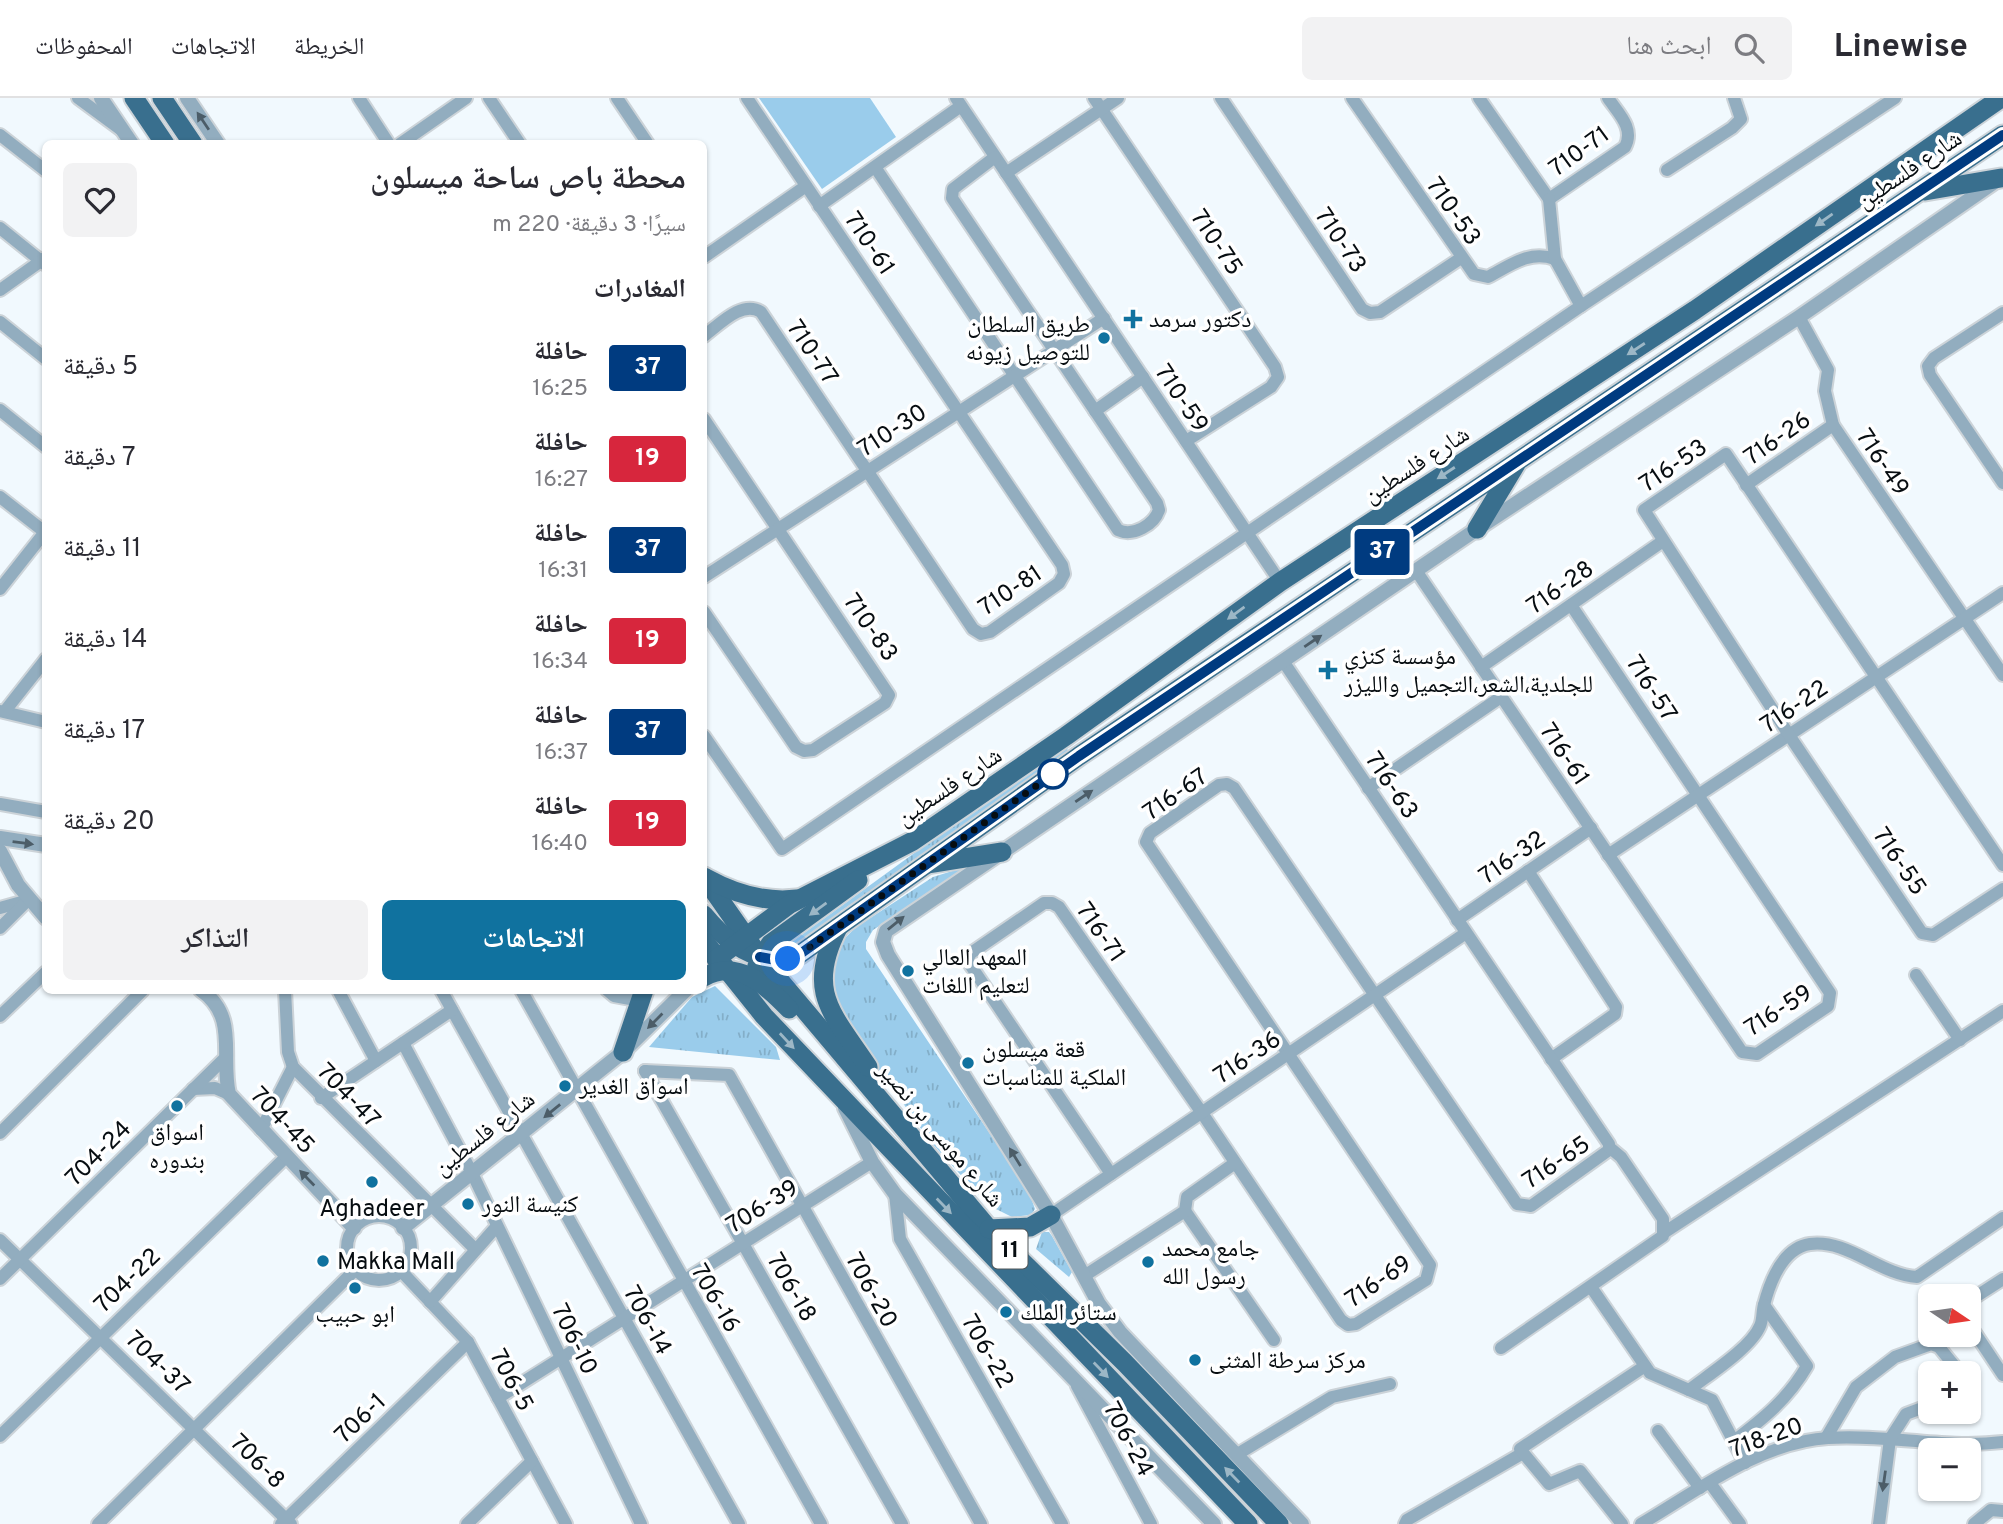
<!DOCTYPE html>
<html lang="ar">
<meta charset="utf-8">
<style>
body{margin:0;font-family:Overpass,"Noto Naskh Arabic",sans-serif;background:#f2f2f3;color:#2b2b33;direction:rtl;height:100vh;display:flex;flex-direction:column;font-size:26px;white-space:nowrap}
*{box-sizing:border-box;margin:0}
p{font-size:23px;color:#7c7c81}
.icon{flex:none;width:38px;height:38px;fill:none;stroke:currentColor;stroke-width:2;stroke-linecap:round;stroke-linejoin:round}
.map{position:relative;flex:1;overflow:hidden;direction:ltr}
.panel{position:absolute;left:42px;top:42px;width:665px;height:854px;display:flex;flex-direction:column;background:#fff;border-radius:10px;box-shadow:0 2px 5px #0004;direction:rtl}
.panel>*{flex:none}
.badge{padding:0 14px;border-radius:5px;font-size:24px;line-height:46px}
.needle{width:46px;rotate:103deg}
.buttons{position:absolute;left:1918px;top:1186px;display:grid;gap:14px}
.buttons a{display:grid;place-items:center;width:63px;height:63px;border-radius:10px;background:#fff;box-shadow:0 2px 5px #0004;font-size:35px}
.you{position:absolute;width:35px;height:35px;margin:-18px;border:5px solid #fff;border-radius:50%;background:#1a73e8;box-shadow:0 0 0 10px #1a73e833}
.map>.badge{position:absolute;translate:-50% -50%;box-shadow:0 0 0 4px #fff}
h2{padding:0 21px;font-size:26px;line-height:63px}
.round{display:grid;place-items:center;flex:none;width:74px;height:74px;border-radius:10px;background:#f2f2f3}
.headline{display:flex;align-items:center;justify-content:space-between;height:119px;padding:0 21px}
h1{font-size:33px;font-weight:600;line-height:52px}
.action{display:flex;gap:14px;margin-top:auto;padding:14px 21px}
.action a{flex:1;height:80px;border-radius:10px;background:#10729f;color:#fff;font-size:28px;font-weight:600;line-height:80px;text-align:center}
.action a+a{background:#f2f2f3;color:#2b2b33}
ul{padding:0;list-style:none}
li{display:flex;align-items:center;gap:21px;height:91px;padding:0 21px}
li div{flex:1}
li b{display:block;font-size:26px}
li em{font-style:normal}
li .badge{min-width:77px;font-weight:700;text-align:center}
header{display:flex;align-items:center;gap:42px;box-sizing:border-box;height:98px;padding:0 35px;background:#fff;border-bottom:2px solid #e1e1e2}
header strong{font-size:33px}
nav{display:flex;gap:38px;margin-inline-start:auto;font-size:24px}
.search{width:490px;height:63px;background:#f2f2f3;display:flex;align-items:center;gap:18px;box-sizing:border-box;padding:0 24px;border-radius:10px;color:#7c7c81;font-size:26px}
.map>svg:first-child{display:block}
.grass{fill:url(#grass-tufts)}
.pitch{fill:#9acceb}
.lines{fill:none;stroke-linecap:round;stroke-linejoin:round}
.minor-casing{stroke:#ccd3d8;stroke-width:16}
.tertiary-casing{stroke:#ccd3d8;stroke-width:18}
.primary-casing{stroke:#ccd3d8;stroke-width:23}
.minor{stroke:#92adbf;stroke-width:12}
.tertiary{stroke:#92adbf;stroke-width:14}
.primary{stroke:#396f8e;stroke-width:19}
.oneway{fill:#4c5d68}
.oneway2{fill:#9cb7c6}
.line-casing{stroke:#fff;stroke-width:16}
.line{stroke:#003b80;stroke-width:10}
.walk{stroke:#070d11;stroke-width:7;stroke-dasharray:0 12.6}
.poi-dot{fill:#10729f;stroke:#fff;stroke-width:2.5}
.stop-dot{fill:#fff;stroke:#003b80;stroke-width:3.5}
.labels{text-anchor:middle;stroke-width:7;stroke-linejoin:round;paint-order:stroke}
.shield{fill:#fff;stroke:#515658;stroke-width:2}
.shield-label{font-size:23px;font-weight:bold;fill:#070d11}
.street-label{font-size:24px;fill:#070d11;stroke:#fff}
.poi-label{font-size:24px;fill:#070d11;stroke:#fff;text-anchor:start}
</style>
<header>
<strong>Linewise</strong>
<div class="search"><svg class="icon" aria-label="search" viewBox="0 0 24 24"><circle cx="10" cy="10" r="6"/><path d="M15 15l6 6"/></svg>ابحث هنا</div>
<nav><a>الخريطة</a><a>الاتجاهات</a><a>المحفوظات</a></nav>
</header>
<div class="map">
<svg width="2003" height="1426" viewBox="0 0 2003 1426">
<defs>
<pattern id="grass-tufts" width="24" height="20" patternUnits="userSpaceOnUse" patternTransform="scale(1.75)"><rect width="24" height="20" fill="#9acceb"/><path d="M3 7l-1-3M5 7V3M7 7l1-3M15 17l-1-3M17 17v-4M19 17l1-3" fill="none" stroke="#83aec8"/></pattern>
</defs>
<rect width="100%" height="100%" fill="#f1f9fe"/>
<g class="grass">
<path d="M1066,645L1069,658L841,813L805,844L778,854Z"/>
<path d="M962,770L959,776L873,832L866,844V851L1029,1094L1035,1111L1031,1117L1012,1119L988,1107L929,1042L842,919L831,883L832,869L841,844L855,830L933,779Z"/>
<path d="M715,888L776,949L780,962L649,949L692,899Z"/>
<path d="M1042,1134H1049L1052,1138L1072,1174L1069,1179L1036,1151Z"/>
</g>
<path class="pitch" d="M759,0H870L896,39L822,91Z"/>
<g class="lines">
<g class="minor-casing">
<g id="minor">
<path d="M78,0L120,31"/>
<path d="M359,0L389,46"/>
<path d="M489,0L520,46"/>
<path d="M617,0L648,46"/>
<path d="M956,0L1280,484"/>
<path d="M1094,0L1275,269L1278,279L1271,289L1186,343"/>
<path d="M1221,0L1362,211L1370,215L1380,214L1461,160"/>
<path d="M1352,0L1474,176L1488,179C1511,167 1529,152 1555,161"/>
<path d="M1479,0L1549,101L1625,49C1635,30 1618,15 1608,0"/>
<path d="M0,37L46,73"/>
<path d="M400,46L466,0"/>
<path d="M875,69L1118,432C1133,439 1154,427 1159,412L1157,405L952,100L953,91L995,59"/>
<path d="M1667,72L1732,30L1741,21L1734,0"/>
<path d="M1006,75L1118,0"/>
<path d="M1549,101L1555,161L1581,208"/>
<path d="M819,108L961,8"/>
<path d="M0,130L46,167"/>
<path d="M704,159L806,88"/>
<path d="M0,192L45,160"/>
<path d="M2003,215L1934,260L1928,268L1930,277L2003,385"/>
<path d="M1799,219L1828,272L1825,293L1833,327L2003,577"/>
<path d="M0,224L46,261"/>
<path d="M704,238C720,226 742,202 761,214L973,531L981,536L990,534L1059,485L1064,476L1062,467L747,0"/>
<path d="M0,312L46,349"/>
<path d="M1095,313L1143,279"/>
<path d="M704,321L889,597L885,605L813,652L804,653L796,649L704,514"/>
<path d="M1746,387L1833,327"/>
<path d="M0,399L46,435"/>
<path d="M1417,474L1742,954L1757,956L1828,908L1830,895L1571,507"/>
<path d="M704,479L1104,220"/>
<path d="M0,491L45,434"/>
<path d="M1481,569L1663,443"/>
<path d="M0,613L46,624"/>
<path d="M5,613L46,561"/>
<path d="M704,638L782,751L1581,208L1895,0"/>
<path d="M1368,690L1501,599"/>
<path d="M0,706L46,714"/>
<path d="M1608,757L2003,495"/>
<path d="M2003,767L1726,356L1644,412L1789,637L1922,835L1933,837L2003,791"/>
<path d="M1528,773L1616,909L1615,916L1551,961"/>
<path d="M0,810L25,803"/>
<path d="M1457,822L1591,730"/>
<path d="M0,830L28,802"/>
<path d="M1916,877L1960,942"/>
<path d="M285,892L288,954L293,969L475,1151"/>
<path d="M338,892L376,963"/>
<path d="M441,892L739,1426"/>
<path d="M521,892L821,1426"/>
<path d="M607,892L614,898L641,903"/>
<path d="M0,918L46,874"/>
<path d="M403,945L472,1075L641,1426"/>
<path d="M645,973L729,977L981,1426"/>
<path d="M645,973L902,1426"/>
<path d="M193,991L215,990L229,996"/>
<path d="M321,1000L452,912"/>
<path d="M261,1032L293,969"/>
<path d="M0,1035L143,892"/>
<path d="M1111,1076L967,862L971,855L1044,805H1052L1059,809L1202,1015L1341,1222L1348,1227L1356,1226L1426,1182L1430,1167L1146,744L1150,735L1219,687L1227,686L1234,690L1517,1106L1531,1108L1609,1052V1046L1283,563"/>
<path d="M895,1096L900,1141L1062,1426"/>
<path d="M1185,1113L1274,1242"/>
<path d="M1051,1117L1466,835"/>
<circle cx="379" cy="1150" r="32"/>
<path d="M1665,1134L2003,913"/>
<path d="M0,1142L291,1426"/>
<path d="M401,1173L468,1244L566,1426"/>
<path d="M1084,1178L1185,1113L1187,1099L1235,1065"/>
<path d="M0,1181L226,959"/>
<path d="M1591,1189L1650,1275L1712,1302L1745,1365"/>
<path d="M1969,1203L2003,1181"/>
<path d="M430,1204L497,1128"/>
<path d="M1969,1226L2003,1277"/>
<path d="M1501,1250L1663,1138V1121L1621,1059L1609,1049"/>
<path d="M1077,1288L1151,1426"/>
<path d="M1689,1292C1708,1277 1751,1250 1760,1228C1763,1222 1762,1213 1764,1207C1770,1184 1783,1150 1810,1146C1848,1141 1880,1177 1917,1179L2003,1120"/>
<path d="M498,1300L872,1064"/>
<path d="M1658,1333L1700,1390"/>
<path d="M0,1338L286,1059"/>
<path d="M1826,1340L1856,1289L1895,1259L1931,1246L1939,1249L1961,1276"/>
<path d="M1734,1343C1763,1321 1788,1301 1807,1268L1764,1207"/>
<path d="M1236,1357L1332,1299L1390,1286"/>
<path d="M1710,1385L1740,1426"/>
<path d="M98,1426L355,1172"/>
<path d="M281,1426L468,1244"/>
<path d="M467,1426L532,1363"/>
<path d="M1405,1426L1407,1422L1523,1355"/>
<path d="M1622,1426L1580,1373L1549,1386L1520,1351L1645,1268"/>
<path d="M1641,1426C1697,1393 1761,1344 1828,1340C1887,1336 1943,1351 2003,1344"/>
<path d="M1879,1426L1890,1341L1906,1316L1930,1307"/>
<path d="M1974,1426L1991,1412L2003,1413"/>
</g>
</g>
<g class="tertiary-casing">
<g id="tertiary">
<path d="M101,0L132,46"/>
<path d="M187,0L218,46"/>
<path d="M0,740L46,747"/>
<path d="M0,753L18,787L46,820"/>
<path d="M201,892C239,919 220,958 229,996L354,1130"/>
<path d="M845,1010L872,1064L895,1096L1214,1426"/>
<path d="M403,1130L623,954L686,892"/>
<path d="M1302,1426L1120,1234L1099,1206L1051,1117L888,857L883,844L886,833L1477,431L1799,219L1996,83"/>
</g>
</g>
<g class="primary-casing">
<g id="primary">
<path d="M134,0L165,46"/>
<path d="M162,0L193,46"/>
<path d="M1925,93L2001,80"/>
<path d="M1477,431L1516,366"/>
<path d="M927,766L1002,754"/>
<path d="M704,779L760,859L989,1131L1125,1265L1279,1426"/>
<path d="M706,780C735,796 764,805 797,801"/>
<path d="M704,817C728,846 761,871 800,856L1079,658L2003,37"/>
<path d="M838,830C805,894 833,916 868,969"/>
<path d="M704,843L764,918L1248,1426"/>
<path d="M716,861L790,806L913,743L1066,638L1280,484L1695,212L2001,0"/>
<path d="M757,868L770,846L858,782"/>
<path d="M704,879C738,860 767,888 789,911"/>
<path d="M623,954L644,892"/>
<path d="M989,1131L1030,1129L1051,1117"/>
</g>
</g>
<use href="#minor" class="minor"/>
<use href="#tertiary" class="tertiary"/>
<use href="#primary" class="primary"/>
</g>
<defs><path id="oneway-solid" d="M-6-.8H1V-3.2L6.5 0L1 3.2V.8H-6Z" transform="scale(1.75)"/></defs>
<g class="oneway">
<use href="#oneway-solid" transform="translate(203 23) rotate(-124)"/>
<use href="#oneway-solid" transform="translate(1313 543) rotate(-34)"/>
<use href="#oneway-solid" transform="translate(1084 698) rotate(-34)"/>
<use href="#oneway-solid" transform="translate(23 745) rotate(7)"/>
<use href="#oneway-solid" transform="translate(896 825) rotate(-39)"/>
<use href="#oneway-solid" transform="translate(655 923) rotate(135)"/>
<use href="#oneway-solid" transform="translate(552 1013) rotate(141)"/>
<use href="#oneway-solid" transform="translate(1015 1059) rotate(-122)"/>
<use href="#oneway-solid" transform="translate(307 1080) rotate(-134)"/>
<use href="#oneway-solid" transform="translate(1884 1383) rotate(98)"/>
</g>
<g class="oneway2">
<use href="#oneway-solid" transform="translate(1824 122) rotate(145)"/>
<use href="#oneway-solid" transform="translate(1636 251) rotate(147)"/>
<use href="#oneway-solid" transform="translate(1446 375) rotate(147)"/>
<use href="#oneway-solid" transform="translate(1236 515) rotate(144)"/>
<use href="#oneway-solid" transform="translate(818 811) rotate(144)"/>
<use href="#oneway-solid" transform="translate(787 943) rotate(47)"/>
<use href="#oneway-solid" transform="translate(944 1108) rotate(46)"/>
<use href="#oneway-solid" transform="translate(1101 1272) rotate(46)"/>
<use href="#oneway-solid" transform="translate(1232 1377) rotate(-134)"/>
</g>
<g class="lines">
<g class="line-casing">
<path id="line" d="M760,859L776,862L800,856L1079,658L2003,37"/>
</g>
<use href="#line" class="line"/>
<path class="walk" d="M788,861L800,856L1057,673L1053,676"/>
</g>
<g class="poi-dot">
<path d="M1129.5 210.5h7v7h7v7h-7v7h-7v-7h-7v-7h7z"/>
<circle cx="1104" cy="240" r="7"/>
<path d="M1324.5 561.5h7v7h7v7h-7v7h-7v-7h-7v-7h7z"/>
<circle cx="908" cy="873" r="7"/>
<circle cx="968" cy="965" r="7"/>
<circle cx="565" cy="988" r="7"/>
<circle cx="177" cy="1008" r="7"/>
<circle cx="372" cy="1084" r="7"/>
<circle cx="468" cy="1106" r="7"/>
<circle cx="323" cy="1163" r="7"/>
<circle cx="1148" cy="1164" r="7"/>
<circle cx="355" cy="1190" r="7"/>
<circle cx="1006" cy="1214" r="7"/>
<circle cx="1195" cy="1262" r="7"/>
</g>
<circle class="stop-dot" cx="1053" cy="676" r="14"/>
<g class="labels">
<rect class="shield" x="992.5" y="1131.5" width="35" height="39" rx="5"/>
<g class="shield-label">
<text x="1010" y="1159">11</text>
</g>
<g class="street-label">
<text transform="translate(1579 53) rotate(-36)" y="8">710-71</text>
<text transform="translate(1909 71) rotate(-34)" y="8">شارع فلسطين</text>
<text transform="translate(1454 113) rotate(55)" y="8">710-53</text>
<text transform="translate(1341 142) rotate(56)" y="8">710-73</text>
<text transform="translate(1217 144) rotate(56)" y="8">710-75</text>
<text transform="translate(870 145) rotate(56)" y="8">710-61</text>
<text transform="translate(813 254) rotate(56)" y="8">710-77</text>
<text transform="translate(1182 300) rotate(56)" y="8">710-59</text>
<text transform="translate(892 332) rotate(-33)" y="8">710-30</text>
<text transform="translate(1777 340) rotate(-35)" y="8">716-26</text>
<text transform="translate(1883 364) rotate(56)" y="8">716-49</text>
<text transform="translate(1416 366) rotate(-33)" y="8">شارع فلسطين</text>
<text transform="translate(1673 367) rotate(-34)" y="8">716-53</text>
<text transform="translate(1560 489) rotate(-35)" y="8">716-28</text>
<text transform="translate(1010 492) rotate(-34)" y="8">710-81</text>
<text transform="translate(871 529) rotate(55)" y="8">710-83</text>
<text transform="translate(1652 590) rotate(57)" y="8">716-57</text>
<text transform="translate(1794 608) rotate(-34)" y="8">716-22</text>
<text transform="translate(1565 656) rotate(56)" y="8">716-61</text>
<text transform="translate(1392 687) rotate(56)" y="8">716-63</text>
<text transform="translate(949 688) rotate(-34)" y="8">شارع فلسطين</text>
<text transform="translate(1175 696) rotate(-35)" y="8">716-67</text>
<text transform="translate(1512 759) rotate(-35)" y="8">716-32</text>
<text transform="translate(1900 763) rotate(56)" y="8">716-55</text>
<text transform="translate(1101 834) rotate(55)" y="8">716-71</text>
<text transform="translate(1778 912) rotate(-33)" y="8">716-59</text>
<text transform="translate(1247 959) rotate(-34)" y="8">716-36</text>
<text transform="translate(349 997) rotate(46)" y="8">704-47</text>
<text transform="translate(283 1022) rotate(47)" y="8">704-45</text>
<text transform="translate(484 1035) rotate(-38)" y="8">شارع فلسطين</text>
<text transform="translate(941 1036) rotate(50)" y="8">شارع موسى بن نصير</text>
<text transform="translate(98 1055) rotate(-45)" y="8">704-24</text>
<text transform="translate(1556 1064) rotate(-34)" y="8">716-65</text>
<text transform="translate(762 1108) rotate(-32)" y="8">706-39</text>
<text transform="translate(127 1182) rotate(-44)" y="8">704-22</text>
<text transform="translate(1378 1183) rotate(-34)" y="8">716-69</text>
<text transform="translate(792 1189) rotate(60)" y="8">706-18</text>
<text transform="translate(872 1192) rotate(61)" y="8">706-20</text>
<text transform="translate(716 1200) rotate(60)" y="8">706-16</text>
<text transform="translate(648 1222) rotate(61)" y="8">706-14</text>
<text transform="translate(575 1241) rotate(64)" y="8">706-10</text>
<text transform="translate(988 1253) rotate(60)" y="8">706-22</text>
<text transform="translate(158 1264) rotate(44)" y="8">704-37</text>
<text transform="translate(512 1282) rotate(62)" y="8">706-5</text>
<text transform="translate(360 1320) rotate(-44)" y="8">706-1</text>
<text transform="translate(1766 1339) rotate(-20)" y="8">718-20</text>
<text transform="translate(1129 1341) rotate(62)" y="8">706-24</text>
<text transform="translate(258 1363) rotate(45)" y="8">706-8</text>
</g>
<g class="poi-label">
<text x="1149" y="229">دكتور سرمد</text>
<text x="1090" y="234" text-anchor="end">طريق السلطان<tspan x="1090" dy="28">للتوصيل زيونه</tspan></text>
<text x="1344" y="566">مؤسسة كنزي<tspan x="1344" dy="28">للجلدية،الشعر،التجميل والليزر</tspan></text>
<text x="922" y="867">المعهد العالي<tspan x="922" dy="28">لتعليم اللغات</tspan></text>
<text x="982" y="959">قعة ميسلون<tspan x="982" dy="28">الملكية للمناسبات</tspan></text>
<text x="579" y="996">اسواق الغدير</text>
<text x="177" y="1042" text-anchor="middle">اسواق<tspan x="177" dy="28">بندوره</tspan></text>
<text x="482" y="1114">كنيسة النور</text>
<text x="372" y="1118" text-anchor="middle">Aghadeer</text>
<text x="1162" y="1158">جامع محمد<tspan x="1162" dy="28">رسول الله</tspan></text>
<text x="337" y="1171">Makka Mall</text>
<text x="1020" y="1222">ستائر الملك</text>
<text x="355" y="1224" text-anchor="middle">ابو حبيب</text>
<text x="1209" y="1270">مركز سرطة المثنى</text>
</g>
</g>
</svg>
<div class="buttons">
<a><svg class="needle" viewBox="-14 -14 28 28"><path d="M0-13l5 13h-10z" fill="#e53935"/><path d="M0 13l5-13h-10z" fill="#7c7c81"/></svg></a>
<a>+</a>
<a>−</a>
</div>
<div class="you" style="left:788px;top:861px"></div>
<b class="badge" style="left:1382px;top:454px;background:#003b80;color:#fff">37</b>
<section class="panel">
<div class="headline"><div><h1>محطة باص ساحة ميسلون</h1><p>سيرًا · 3 دقيقة · 220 m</p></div><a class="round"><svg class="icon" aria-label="heart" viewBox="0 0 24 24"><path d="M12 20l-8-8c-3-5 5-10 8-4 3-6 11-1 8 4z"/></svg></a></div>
<h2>المغادرات</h2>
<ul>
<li><span class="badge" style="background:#003b80;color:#fff">37</span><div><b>حافلة</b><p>16:25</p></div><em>5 دقيقة</em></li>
<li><span class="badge" style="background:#d7263d;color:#fff">19</span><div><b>حافلة</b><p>16:27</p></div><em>7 دقيقة</em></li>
<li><span class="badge" style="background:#003b80;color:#fff">37</span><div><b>حافلة</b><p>16:31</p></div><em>11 دقيقة</em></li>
<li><span class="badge" style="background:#d7263d;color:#fff">19</span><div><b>حافلة</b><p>16:34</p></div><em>14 دقيقة</em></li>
<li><span class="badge" style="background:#003b80;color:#fff">37</span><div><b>حافلة</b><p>16:37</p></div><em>17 دقيقة</em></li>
<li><span class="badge" style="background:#d7263d;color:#fff">19</span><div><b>حافلة</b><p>16:40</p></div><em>20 دقيقة</em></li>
</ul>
<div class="action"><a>الاتجاهات</a><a>التذاكر</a></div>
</section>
</div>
